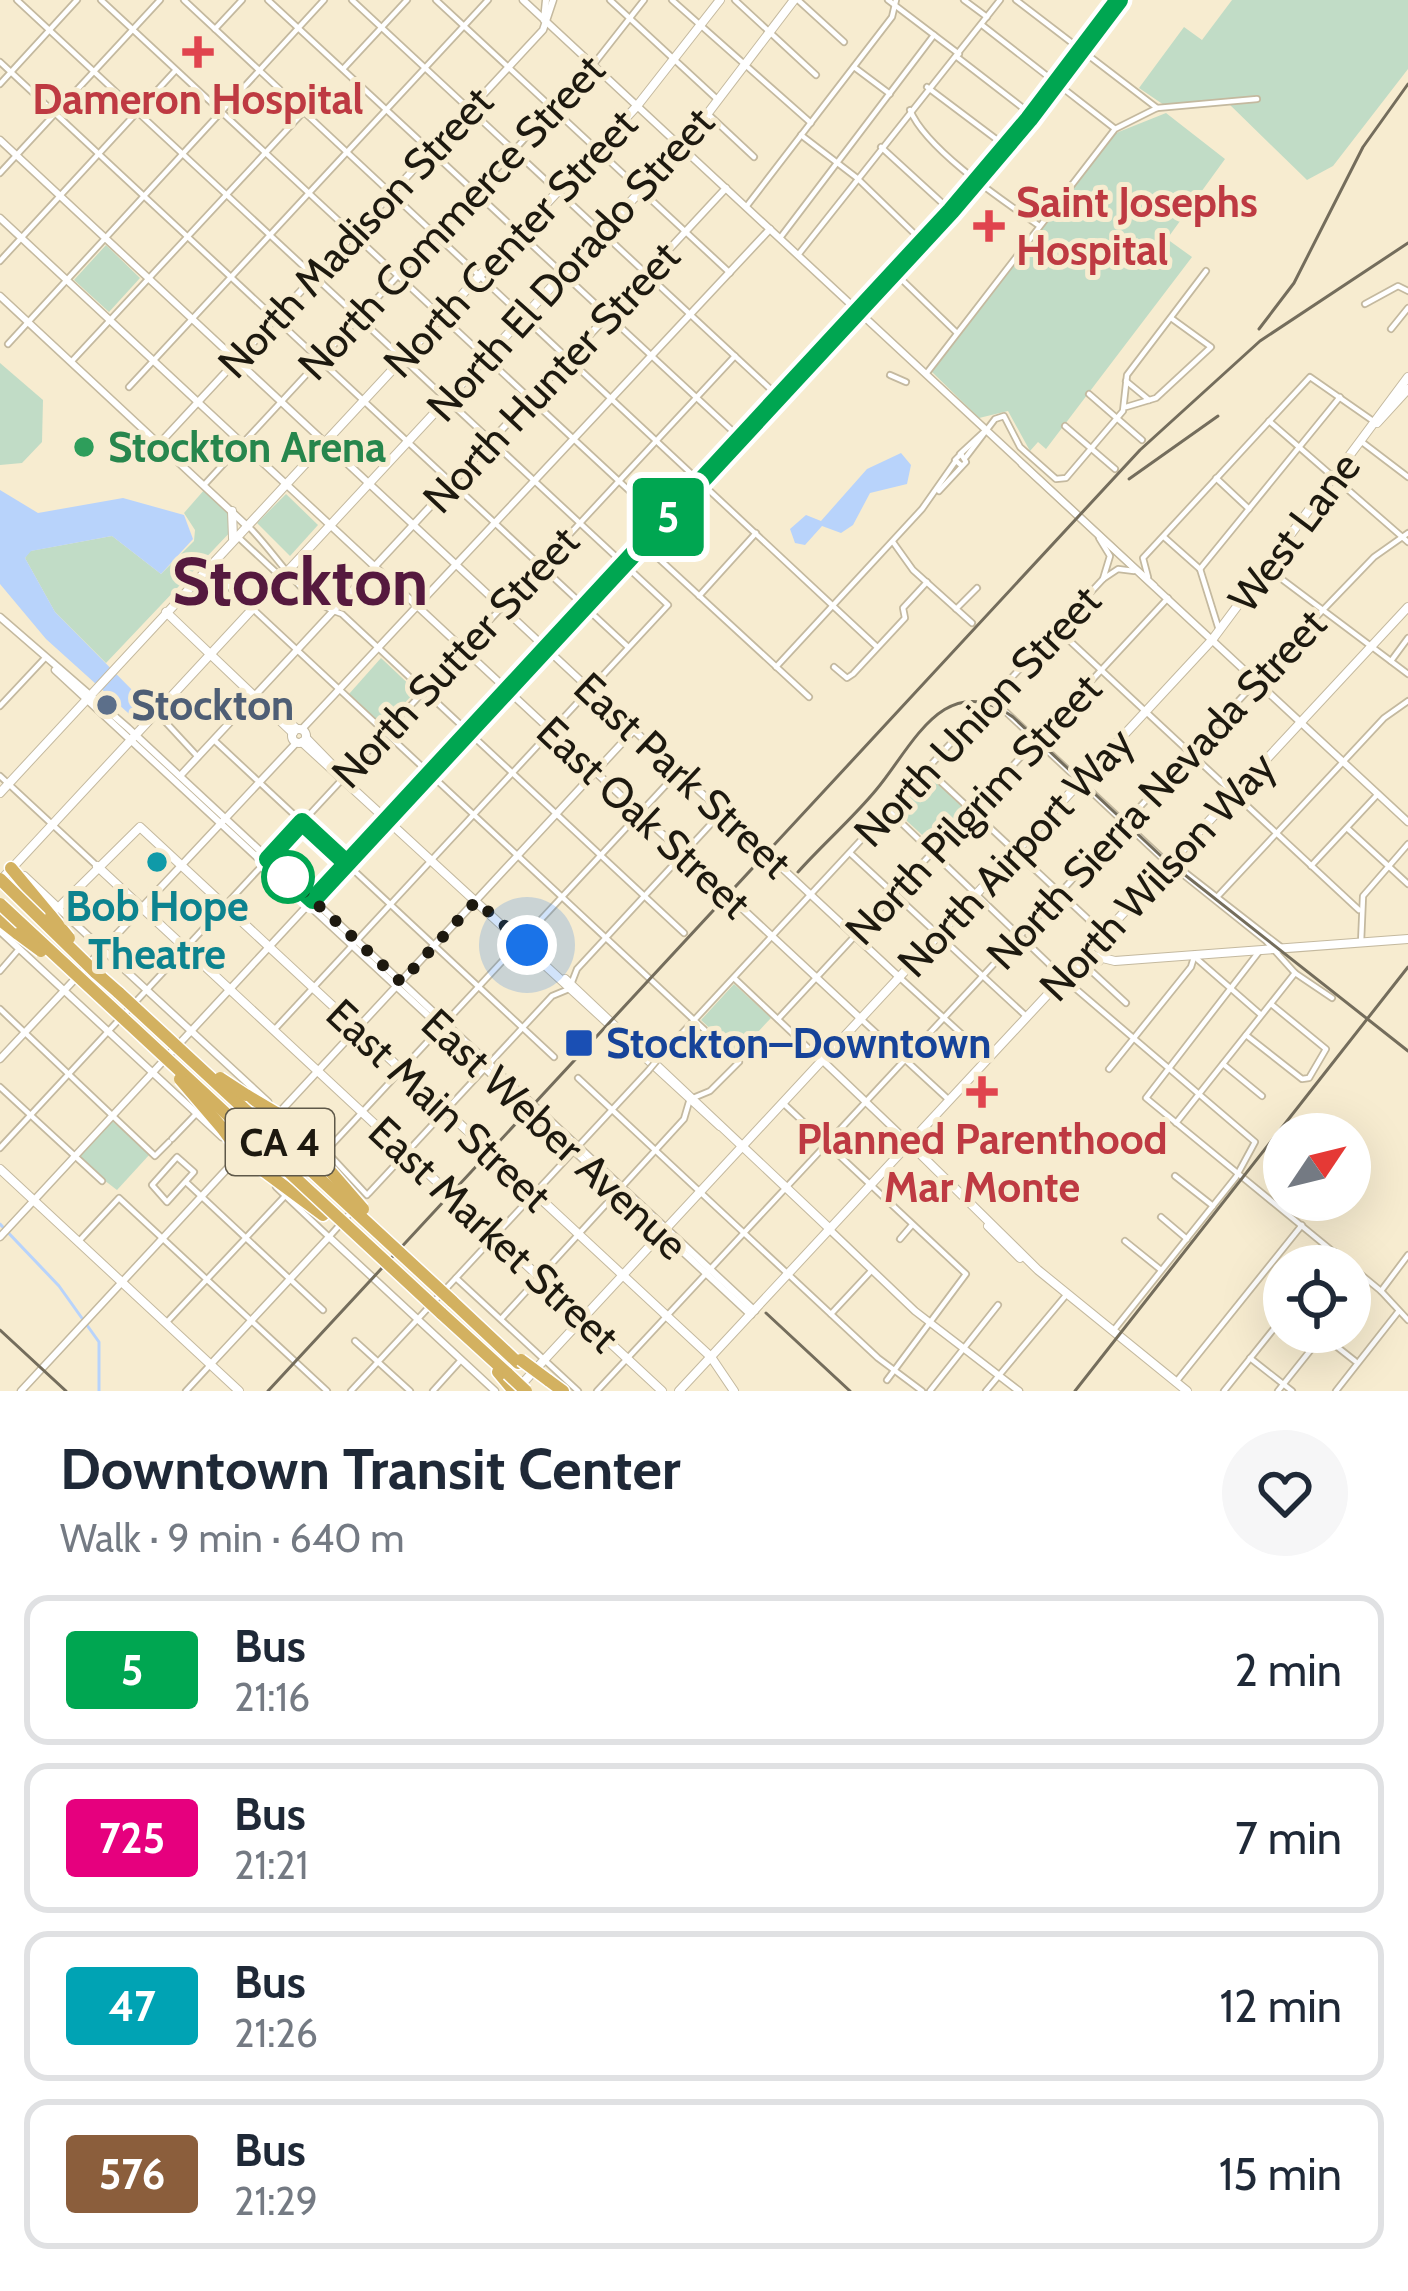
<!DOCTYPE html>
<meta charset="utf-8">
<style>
body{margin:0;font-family:Cabin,sans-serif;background:#f6f6f7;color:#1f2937;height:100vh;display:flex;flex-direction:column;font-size:45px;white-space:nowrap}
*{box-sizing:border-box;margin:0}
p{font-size:39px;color:#747a83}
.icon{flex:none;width:66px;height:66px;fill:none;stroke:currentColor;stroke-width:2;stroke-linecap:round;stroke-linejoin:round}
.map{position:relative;height:1391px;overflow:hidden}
.details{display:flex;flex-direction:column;background:#fff;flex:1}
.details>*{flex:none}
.badge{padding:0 24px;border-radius:9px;font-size:42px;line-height:78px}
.needle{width:78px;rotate:55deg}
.buttons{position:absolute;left:1263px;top:1113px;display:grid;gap:24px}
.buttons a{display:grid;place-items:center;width:108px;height:108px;border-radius:50%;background:#fff;box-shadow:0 12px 48px #0002;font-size:60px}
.you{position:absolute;width:60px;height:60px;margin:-30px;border:9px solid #fff;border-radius:50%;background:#1a73e8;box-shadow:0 0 0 18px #1a73e833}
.map>.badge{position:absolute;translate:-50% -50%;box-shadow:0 0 0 6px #fff}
.round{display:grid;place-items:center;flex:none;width:126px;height:126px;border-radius:63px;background:#f6f6f7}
.summary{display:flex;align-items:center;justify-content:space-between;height:204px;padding:0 60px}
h1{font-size:57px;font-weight:700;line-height:90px}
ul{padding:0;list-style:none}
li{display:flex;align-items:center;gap:36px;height:150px;margin:0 24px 18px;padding:0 36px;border:6px solid #e0e1e3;border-radius:24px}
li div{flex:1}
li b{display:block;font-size:45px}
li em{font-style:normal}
li .badge{min-width:132px;font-weight:700;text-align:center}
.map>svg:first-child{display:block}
.green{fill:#c1dcc6}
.water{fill:#b8d3fb}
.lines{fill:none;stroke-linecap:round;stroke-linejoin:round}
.stream{stroke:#b8d3fb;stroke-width:3}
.minor-casing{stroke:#c4b99f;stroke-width:8}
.tertiary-casing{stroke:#c4b99f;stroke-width:9}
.secondary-casing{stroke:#c4b99f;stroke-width:10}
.motorway-casing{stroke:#fff;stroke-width:15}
.minor{stroke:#fff;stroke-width:4.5}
.tertiary{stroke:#fff;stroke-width:6}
.secondary{stroke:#fff;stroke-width:8}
.motorway{stroke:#d3b160;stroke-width:12}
.rail{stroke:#746d5c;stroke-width:3}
.minor-bridge-casing{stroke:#c4b99f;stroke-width:8;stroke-linecap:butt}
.motorway-bridge-casing{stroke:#fff;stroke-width:15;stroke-linecap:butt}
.minor-bridge{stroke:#fff;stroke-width:4.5}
.motorway-bridge{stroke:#d3b160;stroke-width:12}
.line-casing{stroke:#fff;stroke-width:27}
.line{stroke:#00a651;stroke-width:18}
.walk{stroke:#1d190f;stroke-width:12;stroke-dasharray:0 21.6}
.health-dot{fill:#e0444e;stroke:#f7ecd0;stroke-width:4.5}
.leisure-dot{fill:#2e9e5b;stroke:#f7ecd0;stroke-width:4.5}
.service-dot{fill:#5c6f8a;stroke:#f7ecd0;stroke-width:4.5}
.culture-dot{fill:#0f9aa8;stroke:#f7ecd0;stroke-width:4.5}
.stop-dot{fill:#fff;stroke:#00a651;stroke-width:6}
.transit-dot{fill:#1a4fb4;stroke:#f7ecd0;stroke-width:4.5}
.labels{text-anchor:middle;stroke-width:10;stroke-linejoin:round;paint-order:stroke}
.shield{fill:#f7ecd0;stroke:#5e5849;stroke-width:3}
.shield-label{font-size:39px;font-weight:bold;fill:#1d190f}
.health-label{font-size:42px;font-weight:bold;fill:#be3a42;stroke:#f7ecd0}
.street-label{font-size:42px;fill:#1d190f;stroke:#f7ecd0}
.leisure-label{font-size:42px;font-weight:bold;fill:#27864d;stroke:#f7ecd0;text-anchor:start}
.service-label{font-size:42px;font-weight:bold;fill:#4e5e75;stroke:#f7ecd0;text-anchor:start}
.culture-label{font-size:42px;font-weight:bold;fill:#0d838f;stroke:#f7ecd0}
.transit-label{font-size:42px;font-weight:bold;fill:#164399;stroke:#f7ecd0;text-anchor:start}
.town-label{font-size:66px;font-weight:bold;fill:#55193e;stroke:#f7ecd0}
</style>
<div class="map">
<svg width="1408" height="1391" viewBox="0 0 1408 1391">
<rect width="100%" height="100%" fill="#f7ecd0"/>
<g class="green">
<path d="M1232,0H1408V69L1333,166L1307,180L1227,102L1164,105L1139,88L1184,27L1202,40Z"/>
<path d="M1166,113L1225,159L1167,239L1192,257L1046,449L1038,442L1030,451L1008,411L979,418L932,372L1116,133Z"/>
<path d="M106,245L140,278L109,312L74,280Z"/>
<path d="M0,363L43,400L42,442L22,463L0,465Z"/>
<path d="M205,489L231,515L234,528L106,663L55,612L25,558L30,551L112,536L161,574L194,541L195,530L184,513Z"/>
<path d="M286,494L318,525L290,556L257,523Z"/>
<path d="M381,658L416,691L383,726L349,694Z"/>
<path d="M929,775L964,809L932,844L896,811Z"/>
<path d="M734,984L771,1018L737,1054L701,1020Z"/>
<path d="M111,1120L150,1154L117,1190L74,1157Z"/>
</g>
<g class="water">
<path d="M901,453L911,465L907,484L870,493L853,525L841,533L822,526L805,545L795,543L790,529L806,515L821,521L867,469Z"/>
<path d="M0,490L38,513L123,498L184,515L193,539L161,574L112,536L31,551L25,558L55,612L140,698L144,713L137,721L46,639L0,584Z"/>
</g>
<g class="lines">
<path class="stream" d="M0,1224L59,1286L99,1342V1391"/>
<g class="minor-casing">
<g id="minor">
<path d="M17,0L668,605L274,1030"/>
<path d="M101,0L663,522"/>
<path d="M184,0L877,647"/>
<path d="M268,0L739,437"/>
<path d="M352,0L779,397"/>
<path d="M436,0L730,273"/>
<path d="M610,0L718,100"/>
<path d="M672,0L811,123"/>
<path d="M735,0L816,75"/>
<path d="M798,0L844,42"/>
<path d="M888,0L959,54"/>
<path d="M964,0L987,17"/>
<path d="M1016,0L1157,108"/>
<path d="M982,25L1114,128"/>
<path d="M215,29L242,0"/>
<path d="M957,57L1032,115"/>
<path d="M0,62L628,647"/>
<path d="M854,67L890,94"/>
<path d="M343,69L407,0"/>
<path d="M0,84L77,0"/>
<path d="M927,87L1004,145"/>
<path d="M910,110C926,149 1002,200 1038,225"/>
<path d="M708,114L754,157"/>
<path d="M801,135L857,178L923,242"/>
<path d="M881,147L951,211"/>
<path d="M0,173L160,0"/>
<path d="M746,207L892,17L896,0"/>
<path d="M780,238L934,35"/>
<path d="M798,255L1000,0"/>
<path d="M0,261L175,71"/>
<path d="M894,272L957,333"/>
<path d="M1365,304L1398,286L1408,291"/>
<path d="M1391,329L1408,308"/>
<path d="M8,344L324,0"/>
<path d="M72,361L322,92"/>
<path d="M926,374L1115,129L1157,108L1257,99"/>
<path d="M890,375L906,382"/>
<path d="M1126,381L1149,400"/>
<path d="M129,387L488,0"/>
<path d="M1089,394L1142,440"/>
<path d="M1126,407L1156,398L1211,347L1171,318"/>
<path d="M1269,421L1408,542"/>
<path d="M1065,426L1115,469"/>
<path d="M1362,442L1408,477"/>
<path d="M960,454L986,430"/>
<path d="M966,457L995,419L1004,416L1020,447L1056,479L1066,478L1123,411L1127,375L1206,271"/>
<path d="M1216,478L1249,509"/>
<path d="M205,484L593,65L644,0"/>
<path d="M939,491L966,462L961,454L955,460L962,466"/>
<path d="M248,526C278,555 301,602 342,614L684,933"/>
<path d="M237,536L281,577"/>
<path d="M1164,537L1200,569"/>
<path d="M1099,538L1110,556L1103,579"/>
<path d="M893,542L913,570L972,623"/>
<path d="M643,544L809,697"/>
<path d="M208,567L739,1062L710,1091L693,1098"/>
<path d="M1267,568L1408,674"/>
<path d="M1200,569L1340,397"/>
<path d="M1200,569L1219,630"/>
<path d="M1148,577L1143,558L1310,377L1376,423"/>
<path d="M699,596L756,533"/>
<path d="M956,609L977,588"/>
<path d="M1057,629L1359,910"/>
<path d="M1391,661L1408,638"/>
<path d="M776,667L922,509L955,462"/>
<path d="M834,667L847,678L853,674L905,618L903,608L927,582"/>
<path d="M992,699L1161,857L1266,941L1295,973L1332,998"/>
<path d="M0,706L45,658"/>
<path d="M159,715L198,757"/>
<path d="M214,740L554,1057"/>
<path d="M927,769L1103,933"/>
<path d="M0,776L97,866"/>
<path d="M889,811L1069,983L1255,1142L1236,1177L1113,1331"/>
<path d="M1347,828L1408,884"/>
<path d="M850,853L1026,1016"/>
<path d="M1173,863L1281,947"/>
<path d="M1311,866L1377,795"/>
<path d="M1218,896L1384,718L1408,701"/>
<path d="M1361,943L1363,896L1408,844"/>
<path d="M1258,953L1146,1098L1381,1291L1408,1320"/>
<path d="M1197,959L1260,1014"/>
<path d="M1088,968L1126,1003"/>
<path d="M0,971L19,949"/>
<path d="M899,977L988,1058"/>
<path d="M734,978L821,1060"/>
<path d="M572,982L577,969L722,812"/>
<path d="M0,1009L155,1156L169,1142"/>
<path d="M778,1019L1168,598"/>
<path d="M861,1019L949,1100"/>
<path d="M1246,1035L1302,1079L1309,1078L1326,1049L1271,1004"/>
<path d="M659,1058L1103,579L1118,569L1134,571"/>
<path d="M1223,1064L1262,1096"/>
<path d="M1109,1069L1191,967L1195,954"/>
<path d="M578,1078L878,1358L922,1391"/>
<path d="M0,1087L102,1181"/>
<path d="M783,1103L966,1274L887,1380"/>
<path d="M1176,1123L1295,973"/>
<path d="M172,1139L196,1114"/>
<path d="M0,1148L735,356"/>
<path d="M177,1157L194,1172L167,1202L152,1185Z"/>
<path d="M1175,1176L1213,1206"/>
<path d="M186,1182L323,1310"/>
<path d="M276,1187L329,1237L353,1210"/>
<path d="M369,1193L552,996L569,989"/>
<path d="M367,1195L326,1151L678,772"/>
<path d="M1161,1217L1187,1239"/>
<path d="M900,1239L912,1225"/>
<path d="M80,1240L119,1198L327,1391"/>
<path d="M1125,1241L1161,1270"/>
<path d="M1323,1266L1335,1252"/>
<path d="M456,1278L578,1391"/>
<path d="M1381,1291L1408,1255"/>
<path d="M1350,1300L1365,1280"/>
<path d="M831,1314L872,1270"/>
<path d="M501,1319L684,1119L689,1102"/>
<path d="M166,1323L285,1196"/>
<path d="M1322,1335L1355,1361"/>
<path d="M355,1341L410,1391"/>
<path d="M1250,1358L1292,1391"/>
<path d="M1176,1382L1302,1225"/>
<path d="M186,1391L210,1365"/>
<path d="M351,1391L648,1071"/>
<path d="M433,1391L461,1360"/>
<path d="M597,1391L1321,612L1374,557L1408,533"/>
<path d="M930,1391L998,1305"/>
<path d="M986,1391L1067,1294"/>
<path d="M1224,1391L1284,1316"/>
<path d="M1278,1391L1325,1332"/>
<path d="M1336,1391L1398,1312"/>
</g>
</g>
<g class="tertiary-casing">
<g id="tertiary">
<path d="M523,0L1154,586"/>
<path d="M544,20L546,0"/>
<path d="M0,140L899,977"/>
<path d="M0,218L861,1019"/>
<path d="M0,296L247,526"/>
<path d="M160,443L543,30L553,0"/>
<path d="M1022,464L1408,822"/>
<path d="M0,617L128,728L755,1311"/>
<path d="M55,670L751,1315"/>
<path d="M302,729L770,229"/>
<path d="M180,776L726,188"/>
<path d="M58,908L268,1102"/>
<path d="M0,931L222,1137"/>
<path d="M0,1059L297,742"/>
<path d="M822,1060L909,1143"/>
<path d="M830,1230L915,1311L1019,1391"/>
<path d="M0,1237L923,242L1029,119L1118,0"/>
<path d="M210,1365L329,1237L495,1391"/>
<path d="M21,1391L634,730"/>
</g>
</g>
<g class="secondary-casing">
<g id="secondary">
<path d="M1377,423L1408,389"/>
<path d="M232,511L233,538"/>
<path d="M166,612L293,733"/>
<path d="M257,696L297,729"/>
<circle cx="299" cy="736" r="7"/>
<path d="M306,738L343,776"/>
<path d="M302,742L720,1126"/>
<path d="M0,793L637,106L720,0"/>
<path d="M97,866L662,1391"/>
<path d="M24,876L58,908L140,827L711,1357L734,1391"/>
<path d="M0,881L686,142L794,0"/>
<path d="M1086,954L1115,961L1408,939"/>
<path d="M1071,970L1099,961"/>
<path d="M565,979L830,1229"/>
<path d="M909,1143L1038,1270L1187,1391"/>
<path d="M0,1169L239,1391"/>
<path d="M988,1226L1020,1258"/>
<path d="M520,1386L1212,640L1408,377"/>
<path d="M679,1391L1408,607"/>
</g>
</g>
<g class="motorway-casing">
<g id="motorway">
<path d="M11,868L51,916"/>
<path d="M0,920L18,934"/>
<path d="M95,972L119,993"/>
<path d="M246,1095L278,1114L324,1164"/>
<path d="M222,1128L241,1154L323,1215"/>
<path d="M452,1301L518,1363"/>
<path d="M441,1313L508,1374"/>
<path d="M498,1372L514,1391"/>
<path d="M548,1380L563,1391"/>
</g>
</g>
<use href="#minor" class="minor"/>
<use href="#tertiary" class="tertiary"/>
<use href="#secondary" class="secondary"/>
<use href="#motorway" class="motorway"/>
<g class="rail">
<path d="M1259,329L1294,283L1363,147L1408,84"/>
<path d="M1129,479L1218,416"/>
<path d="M798,872C823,844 852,819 876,790C911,749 944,667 1013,717L1161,856L1408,1051"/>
<path d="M766,1313L850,1391"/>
<path d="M0,1330L66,1391"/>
<path d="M268,1391L1140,450L1260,341L1408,243"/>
<path d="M1075,1391L1408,967"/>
</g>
<g class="minor-bridge-casing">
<path id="minor-bridge" d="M648,1071L659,1058"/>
</g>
<g class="motorway-bridge-casing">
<g id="motorway-bridge">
<path d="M0,879L95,972"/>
<path d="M0,904L441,1313"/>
<path d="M51,916L69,938"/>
<path d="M18,934L41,951"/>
<path d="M119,993L452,1301"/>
<path d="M220,1078L246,1095"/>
<path d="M180,1079L222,1128"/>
<path d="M324,1164L363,1209"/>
<path d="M521,1360L548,1380"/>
<path d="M508,1374L526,1391"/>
</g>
</g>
<use href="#minor-bridge" class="minor-bridge"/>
<use href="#motorway-bridge" class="motorway-bridge"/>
</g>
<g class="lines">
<g class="line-casing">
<path id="line" d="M342,859L302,822L268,859L313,900L951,211L1029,119L1119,0"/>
</g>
<use href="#line" class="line"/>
<path class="walk" d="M288,877L401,982L476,901L527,945"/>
</g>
<g class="health-dot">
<path d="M192 34h12v12h12v12h-12v12h-12v-12h-12v-12h12z"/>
<path d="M983 208h12v12h12v12h-12v12h-12v-12h-12v-12h12z"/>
<path d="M976 1074h12v12h12v12h-12v12h-12v-12h-12v-12h12z"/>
</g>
<circle class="leisure-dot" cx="84" cy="447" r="12"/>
<circle class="service-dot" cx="107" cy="705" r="12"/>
<circle class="culture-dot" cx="157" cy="862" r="12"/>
<circle class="stop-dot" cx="288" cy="877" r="24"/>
<rect class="transit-dot" x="564" y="1028" width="30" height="30" rx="6"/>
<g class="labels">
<rect class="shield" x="226" y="1109" width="108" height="66" rx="9"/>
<g class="shield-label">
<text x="280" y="1156">CA 4</text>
</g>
<g class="health-label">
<text x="198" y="114">Dameron Hospital</text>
<text x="1016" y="217" text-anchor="start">Saint Josephs<tspan x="1016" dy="48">Hospital</tspan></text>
<text x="982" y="1154">Planned Parenthood<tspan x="982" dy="48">Mar Monte</tspan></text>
</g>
<g class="street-label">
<text transform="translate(451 217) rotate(-47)" y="15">North Commerce Street</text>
<text transform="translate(355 232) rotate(-47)" y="15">North Madison Street</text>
<text transform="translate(510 243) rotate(-47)" y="15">North Center Street</text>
<text transform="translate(570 264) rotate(-48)" y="15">North El Dorado Street</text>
<text transform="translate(551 377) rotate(-47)" y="15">North Hunter Street</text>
<text transform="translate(1294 532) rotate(-53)" y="15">West Lane</text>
<text transform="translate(455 657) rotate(-47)" y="15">North Sutter Street</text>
<text transform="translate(977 716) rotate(-47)" y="15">North Union Street</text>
<text transform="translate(683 775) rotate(43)" y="15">East Park Street</text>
<text transform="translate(1156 789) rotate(-47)" y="15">North Sierra Nevada Street</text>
<text transform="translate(973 809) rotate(-47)" y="15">North Pilgrim Street</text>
<text transform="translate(644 817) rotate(43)" y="15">East Oak Street</text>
<text transform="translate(1015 852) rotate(-47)" y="15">North Airport Way</text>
<text transform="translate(1157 876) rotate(-47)" y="15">North Wilson Way</text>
<text transform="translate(439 1105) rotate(43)" y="15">East Main Street</text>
<text transform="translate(555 1134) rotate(43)" y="15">East Weber Avenue</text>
<text transform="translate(494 1234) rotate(43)" y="15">East Market Street</text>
</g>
<g class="leisure-label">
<text x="108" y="462">Stockton Arena</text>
</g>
<g class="service-label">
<text x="131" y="720">Stockton</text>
</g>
<g class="culture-label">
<text x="157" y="921">Bob Hope<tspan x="157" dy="48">Theatre</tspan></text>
</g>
<g class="transit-label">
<text x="606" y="1058">Stockton–Downtown</text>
</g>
<g class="town-label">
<text x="300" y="605">Stockton</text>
</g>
</g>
</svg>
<div class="buttons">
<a><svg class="needle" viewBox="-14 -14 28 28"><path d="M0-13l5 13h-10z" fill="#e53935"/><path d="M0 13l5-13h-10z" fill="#747a83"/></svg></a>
<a><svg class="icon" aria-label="locate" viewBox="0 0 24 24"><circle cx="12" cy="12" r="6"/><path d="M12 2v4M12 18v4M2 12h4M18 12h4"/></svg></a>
</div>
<div class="you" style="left:527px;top:945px"></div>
<b class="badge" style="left:668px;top:517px;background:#00a651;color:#fff">5</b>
</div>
<section class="details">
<div class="summary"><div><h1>Downtown Transit Center</h1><p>Walk · 9 min · 640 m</p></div><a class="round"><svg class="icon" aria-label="heart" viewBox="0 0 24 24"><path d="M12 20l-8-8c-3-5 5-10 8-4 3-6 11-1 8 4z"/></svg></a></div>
<ul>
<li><span class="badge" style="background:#00a651;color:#fff">5</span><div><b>Bus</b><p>21:16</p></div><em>2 min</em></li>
<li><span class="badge" style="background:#e6007e;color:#fff">725</span><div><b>Bus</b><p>21:21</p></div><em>7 min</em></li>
<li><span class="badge" style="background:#00a3b4;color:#fff">47</span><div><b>Bus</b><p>21:26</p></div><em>12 min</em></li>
<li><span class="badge" style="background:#8b5e3c;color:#fff">576</span><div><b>Bus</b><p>21:29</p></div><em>15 min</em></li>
</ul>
</section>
